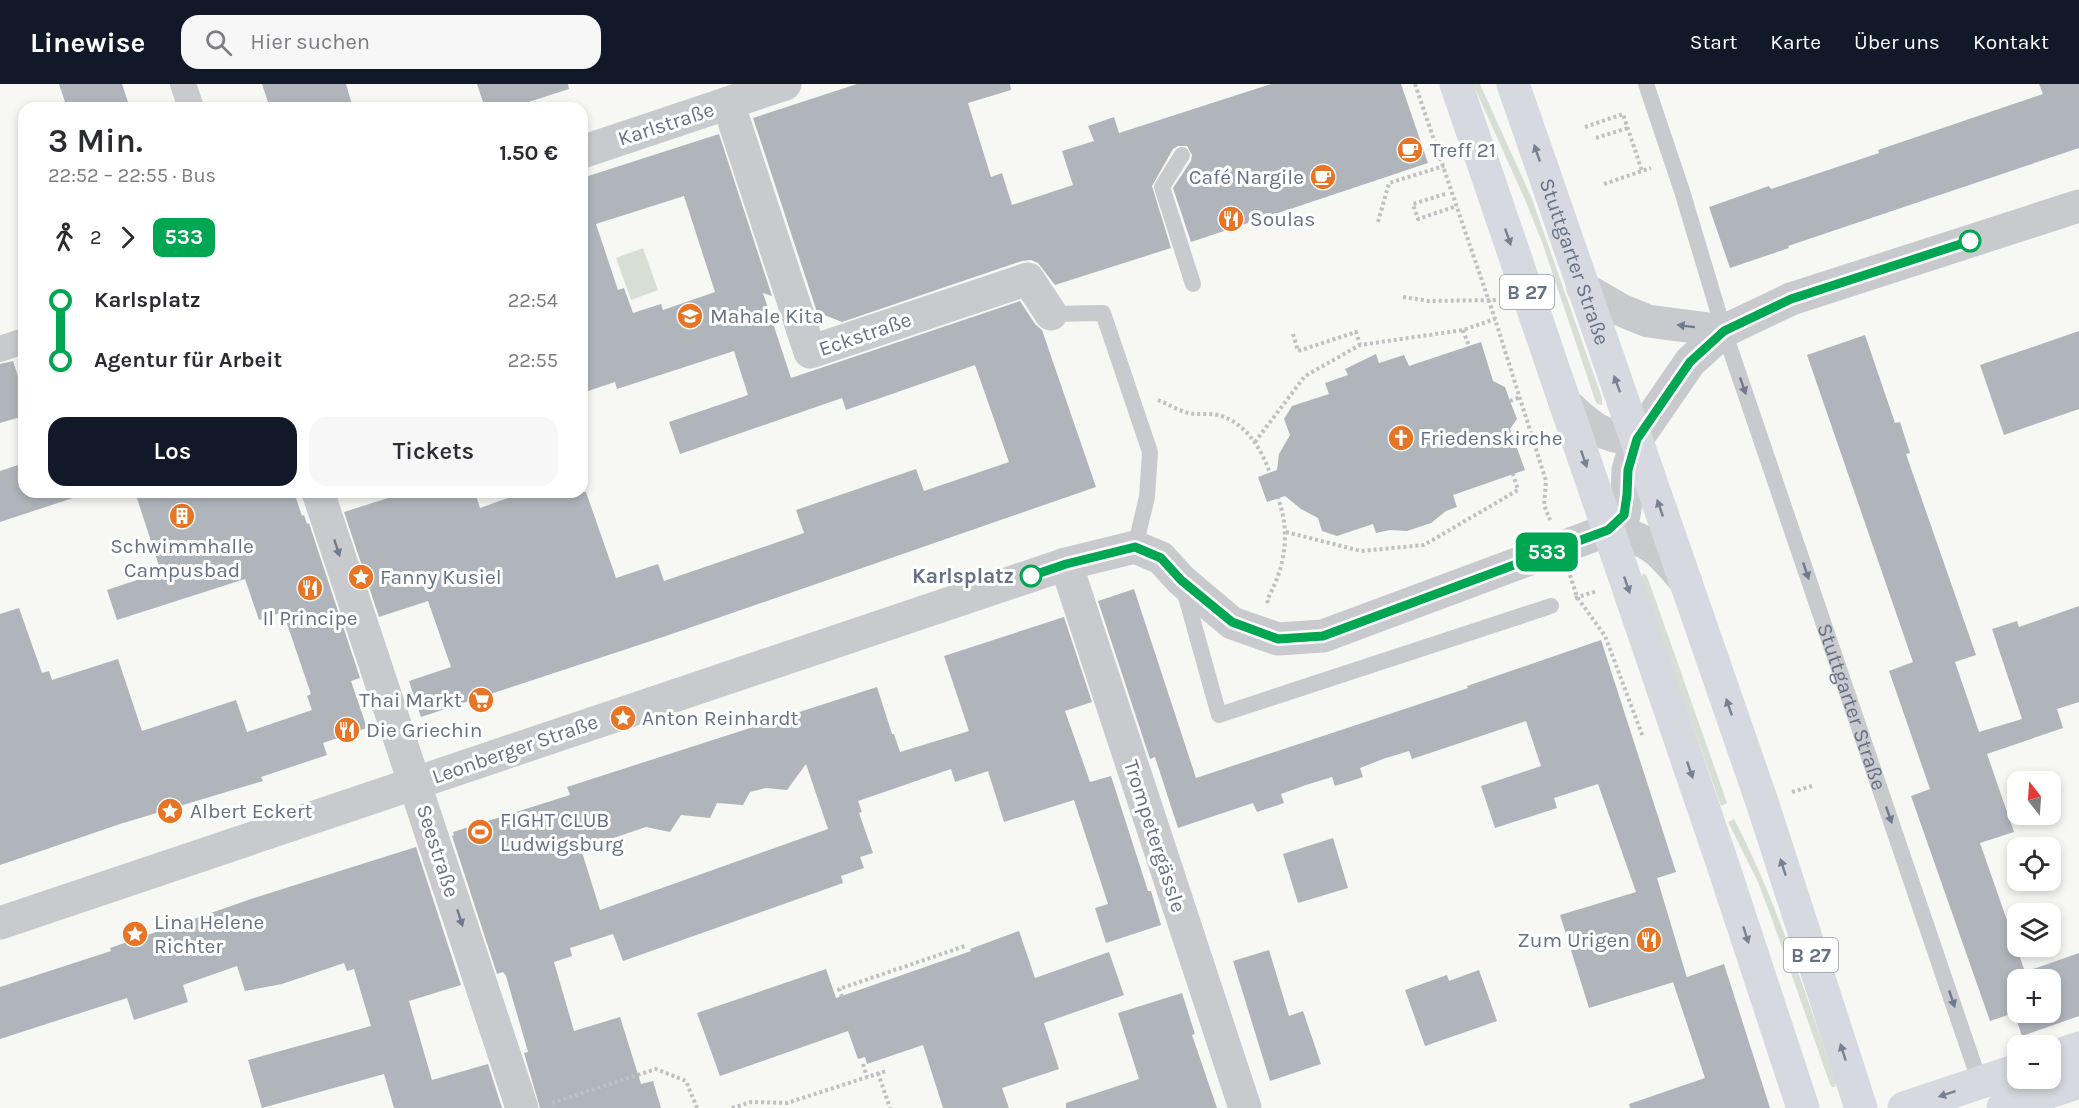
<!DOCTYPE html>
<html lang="de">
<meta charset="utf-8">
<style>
body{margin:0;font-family:Karla,sans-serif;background:#f7f7f7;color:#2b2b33;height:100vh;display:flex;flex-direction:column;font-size:22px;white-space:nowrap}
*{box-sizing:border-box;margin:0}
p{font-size:20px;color:#7c7c81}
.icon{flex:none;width:33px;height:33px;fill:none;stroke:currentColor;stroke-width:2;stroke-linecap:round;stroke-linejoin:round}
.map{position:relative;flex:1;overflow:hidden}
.side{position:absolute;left:18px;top:18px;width:570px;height:396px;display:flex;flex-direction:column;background:#fff;border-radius:18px;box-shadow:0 3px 9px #0003}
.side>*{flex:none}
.badge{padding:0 12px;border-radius:9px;font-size:21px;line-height:39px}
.needle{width:39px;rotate:343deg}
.controls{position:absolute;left:2007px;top:687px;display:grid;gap:12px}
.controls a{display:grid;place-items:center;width:54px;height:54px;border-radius:12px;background:#fff;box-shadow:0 3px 9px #0003;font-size:30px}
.map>.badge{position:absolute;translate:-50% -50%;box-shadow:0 0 0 3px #fff}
.legs{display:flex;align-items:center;gap:9px;height:66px;padding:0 30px;font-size:20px}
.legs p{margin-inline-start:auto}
.head{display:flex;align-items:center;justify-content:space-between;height:102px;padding:0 30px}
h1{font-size:33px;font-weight:600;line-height:45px}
.primary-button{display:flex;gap:12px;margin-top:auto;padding:12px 30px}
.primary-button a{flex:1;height:69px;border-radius:18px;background:#111827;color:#fff;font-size:24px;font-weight:600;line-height:69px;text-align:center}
.primary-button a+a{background:#f7f7f7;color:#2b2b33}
ul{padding:0 30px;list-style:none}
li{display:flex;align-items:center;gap:21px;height:60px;font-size:22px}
li i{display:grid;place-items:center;width:9px;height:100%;margin:0 8px;background:currentColor}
li i::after{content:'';width:15px;height:15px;margin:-8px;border:4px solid;border-radius:50%;background:#fff}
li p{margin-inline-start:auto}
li:first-child i{background:linear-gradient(#0000 50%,currentColor 0)}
li:last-child i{background:linear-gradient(currentColor 50%,#0000 0)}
header{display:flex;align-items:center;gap:36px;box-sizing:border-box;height:84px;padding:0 30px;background:#111827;color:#fff}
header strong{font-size:28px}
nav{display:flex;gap:33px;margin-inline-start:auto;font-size:21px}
.search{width:420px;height:54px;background:#f7f7f7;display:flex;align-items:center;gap:15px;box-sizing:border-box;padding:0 21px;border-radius:18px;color:#7c7c81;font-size:22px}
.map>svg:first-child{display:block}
.green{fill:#d7dfd5}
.building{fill:#b0b5bc;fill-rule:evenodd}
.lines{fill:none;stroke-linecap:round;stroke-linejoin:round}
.path{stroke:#bfc0c3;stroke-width:4;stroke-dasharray:3 3;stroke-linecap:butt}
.service{stroke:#c8cace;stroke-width:16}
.pedestrian{stroke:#c8cace;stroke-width:26}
.minor{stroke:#c8cace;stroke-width:33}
.secondary{stroke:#d6d9df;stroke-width:33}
.primary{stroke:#d6d9df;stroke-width:33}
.oneway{fill:#778193}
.oneway2{fill:#707a8d}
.line-1-casing{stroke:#fff;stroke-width:14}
.line-1{stroke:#00a651;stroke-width:9}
.stop-1-dot{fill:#fff;stroke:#00a651;stroke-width:3}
.labels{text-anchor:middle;stroke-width:6;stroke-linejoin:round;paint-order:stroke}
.shield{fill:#fff;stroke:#949caa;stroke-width:1.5}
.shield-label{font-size:20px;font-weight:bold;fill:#667186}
.street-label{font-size:21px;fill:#667186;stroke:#fff}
.poi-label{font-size:21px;fill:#667186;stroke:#fff;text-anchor:start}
.stop-label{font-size:21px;font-weight:bold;fill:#667186;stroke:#fff;text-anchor:end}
</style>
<header>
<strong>Linewise</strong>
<div class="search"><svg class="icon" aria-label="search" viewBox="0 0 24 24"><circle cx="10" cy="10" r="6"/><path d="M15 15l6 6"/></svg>Hier suchen</div>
<nav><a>Start</a><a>Karte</a><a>Über uns</a><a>Kontakt</a></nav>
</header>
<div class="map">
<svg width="2079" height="1024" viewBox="0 0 2079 1024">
<rect width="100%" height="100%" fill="#f7f7f4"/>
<g class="green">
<path d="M1473,0H1480L1532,115L1602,314V321L1597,320L1595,316L1542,158L1526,118Z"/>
<path d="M643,164L658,206L631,216L616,174Z"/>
<path d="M1643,489L1647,492L1727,719L1721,722L1641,494Z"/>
<path d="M1734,735C1778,819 1805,910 1836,998L1835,1003H1832L1830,1000L1773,838L1758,798L1728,738Z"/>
</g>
<g class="building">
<path d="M59,0H122L130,24H67Z"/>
<path d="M262,0H346L353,24H270Z"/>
<path d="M477,0H568L569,5L510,24H485Z"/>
<path d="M857,0H1010L1011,6L968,19L991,93L1002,89L1012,121L1073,101L1062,67L1094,57L1088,42L1114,33L1119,49L1271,0H1401L1428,79L1191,158L1173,104L1191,77L1192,71L1187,62H1178L1173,65L1152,102L1171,164L1055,201L1038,179L1031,176L1022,177L842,238L817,228L753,34Z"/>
<path d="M2039,0H2079V64L1788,162L1789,164L1730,184L1709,123L1769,102L1771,105L1879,69L1878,66L2043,10Z"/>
<path d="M719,50L772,212L763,209L791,294L1020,217L1035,240L1042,246L1096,403L660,554L421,633L409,597L451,583L428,517L379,533L344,428L407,408H475L480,424L525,408H586L616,494L658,480L664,497L804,449L796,426L916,385L924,407L1009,378L975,281L846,326L842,314L680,370L669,338L748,311L734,267L617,305L615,298L582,309V94ZM684,112L715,208L663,226L661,220L633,229L624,204L618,206L596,140Z"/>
<path d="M2079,247V325L2004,351L1980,281Z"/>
<path d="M1865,251L1895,339L1900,338L1910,369L1906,370L1976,571L1955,578L1979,648L2022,635L1992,545L2017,537L2019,543L2079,522V618L2057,625L2063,644L1987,670L2014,748L1980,759L2025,888L2079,869V932L2022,952L2014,929L1990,937L1911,712L1930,705L1889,587L1913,578L1807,271ZM2018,896H2050V928H2018Z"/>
<path d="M1481,258L1493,297L1505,303L1510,317L1517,335L1510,345L1525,386L1453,411L1457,423L1446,427L1431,439L1407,447L1390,446L1376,449L1373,440L1337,452L1322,447L1318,434L1301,425L1285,412L1267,418L1258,393L1277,386L1279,370L1290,351L1284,335L1292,322L1329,310L1325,299L1348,291L1345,285L1376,270L1379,279L1404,271L1409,282Z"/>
<path d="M13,277L24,311V332L0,339V280Z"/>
<path d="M24,379V408H75L76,413L0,438V387Z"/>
<path d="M135,408H294L302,432L304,431L307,440L309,439L360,594L351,597L367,644L323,659L327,671L261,693L263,697L120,740L0,781V530L19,524L42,589L49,587L52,596L118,575L142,647L236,616L247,648L312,626L307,612L311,610L283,528L259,536L245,495L117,536L107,506L161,488Z"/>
<path d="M1134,505L1196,694L1468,604L1467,602L1601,556L1676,788L1657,794L1687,894L1589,924L1560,831L1636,808L1598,700L1554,714L1557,724L1495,744L1481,702L1541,682L1526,637L1412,675L1409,667L1383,675L1360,684L1363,693L1335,702L1332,693L1306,701L1281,710L1284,719L1257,728L1253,719L1178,744L1155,673L1150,675L1098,517Z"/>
<path d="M1064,533L1092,618L1065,627L1090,698L1111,692L1148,807H1151L1161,841L1106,859L1095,824L1108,820L1074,716L1004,738L988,687L955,698L951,685L858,717L862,728L859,729L873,769L860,773L864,784L841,792L843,799L623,877L613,850L570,864L572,872L554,878L574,947L620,933L641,1000L653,997L661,1024H540L524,969L528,968L506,892L503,888L497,890L452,752L454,751L453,748L570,711L567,703L877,603L892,650H894L900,668L969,647L944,572ZM806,680L828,745L600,826L581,765L646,743L670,748L681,731L710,734L717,719L743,721L750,708L766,704L787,706Z"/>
<path d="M1333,754L1348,804L1298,819L1283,770Z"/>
<path d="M416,763L461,901L409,917L432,996L488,980L502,1024H394L384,990L262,1024L248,976L371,942L354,885L347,887L344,879L282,900L245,907L237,882L183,901L188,918L134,936L127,914L0,955V903L111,867L110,864L254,814Z"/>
<path d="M1019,847L1035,894L1109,868L1124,911L1044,939L1059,985L1002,1004L1009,1024H943L923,961L867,980L865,973L858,975L848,947L720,992L697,929L826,885L836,914L971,867L970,865Z"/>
<path d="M1269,866L1289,932L1303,927L1321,980L1270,997L1233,877Z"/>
<path d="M1724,880L1770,1024H1630L1629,1020L1705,994L1673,898Z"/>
<path d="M1479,886L1497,937L1425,962L1405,906L1447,891L1449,897Z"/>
<path d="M1182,909L1195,950L1192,951L1217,1024H1066V1019L1139,995L1118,929Z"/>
</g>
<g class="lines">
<g class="path">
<path d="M1415,0L1495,235L1546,397L1544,421L1550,436"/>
<path d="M1585,43L1623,30L1642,87"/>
<path d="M1596,54L1628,44"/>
<path d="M1604,100L1651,84"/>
<path d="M1445,110L1413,120L1418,135L1457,122"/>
<path d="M1378,138L1389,99L1444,82"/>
<path d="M1403,213L1429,217L1498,216"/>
<path d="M1463,246L1469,262"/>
<path d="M1293,250L1298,267L1356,248L1360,261"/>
<path d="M1158,316C1168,320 1179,327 1189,329C1198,331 1209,329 1218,331C1245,338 1261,364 1270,389"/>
<path d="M1510,317L1520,313"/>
<path d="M1255,358L1305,292L1360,261L1463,246L1495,235"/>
<path d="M1286,448L1361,467L1424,461L1518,406L1513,390"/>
<path d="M1570,491L1577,513L1605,552L1643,653"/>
<path d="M1575,514L1597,507"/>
<path d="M1268,519L1267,516C1285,483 1291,450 1278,414"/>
<path d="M1792,708L1812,702"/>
<path d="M842,913L839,905L965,862"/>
<path d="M863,980L867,993"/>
<path d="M878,989L890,1024"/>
<path d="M552,1019L656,985L686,997L697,1024"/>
<path d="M732,1024L751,1018L787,1019L886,987"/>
</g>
<g class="service">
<path id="s1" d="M1646,0L1682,107L1724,247L1980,999"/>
<path d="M1182,71L1162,103L1193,200"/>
<path d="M1051,230L1103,229L1150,368L1147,413L1135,463"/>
<path d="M1183,502L1219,631L1551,522"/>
</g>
<g class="pedestrian">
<path d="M183,0L191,24"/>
<path d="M0,265L24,257"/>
</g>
<g class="minor">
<path d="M728,19L810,268L1028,195L1051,230"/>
<path d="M582,68L785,0"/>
<path d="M1583,204L1621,226L1648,237L1724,247"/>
<path d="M1565,319C1589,342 1602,354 1637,355"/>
<path d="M318,408L522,1024"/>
<path d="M1608,446C1650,455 1660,466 1686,498"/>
<path d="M1066,480L1245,1024"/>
<path d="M0,839L1066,480L1135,463L1161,474L1181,496L1232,539L1278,555L1323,552L1608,446L1624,431L1627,411L1628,386L1637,355L1690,278L1724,247L1791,215L2079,122"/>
</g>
<g class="secondary">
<path d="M2050,974L2079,964"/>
<path d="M1904,1024L2018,986"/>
<path d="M2003,1024L2079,998"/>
</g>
<g class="primary">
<path d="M1456,0L1721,775L1803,1024"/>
<path id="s2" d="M1513,0L1762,718L1861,1024"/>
</g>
</g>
<defs><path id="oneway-solid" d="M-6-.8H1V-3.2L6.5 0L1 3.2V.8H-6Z" transform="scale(1.5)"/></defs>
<g class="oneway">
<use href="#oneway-solid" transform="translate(1537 69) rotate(-109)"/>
<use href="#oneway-solid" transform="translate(1508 153) rotate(71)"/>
<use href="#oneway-solid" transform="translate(1617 300) rotate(-110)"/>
<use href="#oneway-solid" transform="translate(1584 375) rotate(71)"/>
<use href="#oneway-solid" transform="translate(1660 424) rotate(-109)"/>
<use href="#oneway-solid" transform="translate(1627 501) rotate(71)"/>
<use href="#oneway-solid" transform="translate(1729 623) rotate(-109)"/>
<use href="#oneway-solid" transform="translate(1690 686) rotate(71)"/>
<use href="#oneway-solid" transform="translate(1783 783) rotate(-108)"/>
<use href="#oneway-solid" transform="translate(1746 851) rotate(72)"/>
<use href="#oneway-solid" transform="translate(1843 968) rotate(-108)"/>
<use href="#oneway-solid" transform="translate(1947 1010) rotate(162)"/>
</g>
<g class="oneway2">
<use href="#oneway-solid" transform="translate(1686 242) rotate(-173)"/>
<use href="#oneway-solid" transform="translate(1743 302) rotate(71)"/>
<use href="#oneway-solid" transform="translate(337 464) rotate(72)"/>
<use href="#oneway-solid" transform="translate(1806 487) rotate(71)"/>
<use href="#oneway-solid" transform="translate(1889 731) rotate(71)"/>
<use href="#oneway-solid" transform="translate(460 834) rotate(72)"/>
<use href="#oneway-solid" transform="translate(1952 915) rotate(71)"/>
</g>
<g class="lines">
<g class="line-1-casing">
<path id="line-1" d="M1031,492L1066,480L1135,463L1161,474L1181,496L1232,538L1278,555L1323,552L1608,446L1624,431L1627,411L1628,386L1637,355L1690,278L1724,247L1791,215L1970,157"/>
</g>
<use href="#line-1" class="line-1"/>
</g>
<defs>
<g id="cafe-disc" transform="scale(1.35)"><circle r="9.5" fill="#e67625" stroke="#fff"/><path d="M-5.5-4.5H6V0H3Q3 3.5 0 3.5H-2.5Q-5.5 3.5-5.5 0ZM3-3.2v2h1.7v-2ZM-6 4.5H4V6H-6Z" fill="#fff"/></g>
<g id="restaurant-disc" transform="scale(1.35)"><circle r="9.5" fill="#e67625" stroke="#fff"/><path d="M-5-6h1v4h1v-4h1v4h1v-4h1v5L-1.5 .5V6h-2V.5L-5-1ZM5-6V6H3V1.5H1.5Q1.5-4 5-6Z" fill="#fff"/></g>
<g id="school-disc" transform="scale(1.35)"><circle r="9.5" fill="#e67625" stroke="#fff"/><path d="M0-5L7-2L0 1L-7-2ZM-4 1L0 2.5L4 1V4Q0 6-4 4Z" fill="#fff"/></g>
<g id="church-disc" transform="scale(1.35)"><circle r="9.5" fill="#e67625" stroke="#fff"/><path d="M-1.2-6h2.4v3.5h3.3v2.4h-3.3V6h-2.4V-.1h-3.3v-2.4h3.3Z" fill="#fff"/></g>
<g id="building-disc" transform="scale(1.35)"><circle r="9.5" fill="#e67625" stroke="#fff"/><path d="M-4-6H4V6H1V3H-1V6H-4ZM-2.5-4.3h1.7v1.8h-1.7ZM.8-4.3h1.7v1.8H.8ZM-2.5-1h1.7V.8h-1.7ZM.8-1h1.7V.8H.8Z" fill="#fff"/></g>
<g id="sight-disc" transform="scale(1.35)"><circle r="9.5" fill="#e67625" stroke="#fff"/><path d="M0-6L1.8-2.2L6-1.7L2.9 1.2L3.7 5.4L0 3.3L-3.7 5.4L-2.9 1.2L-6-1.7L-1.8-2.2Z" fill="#fff"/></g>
<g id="supermarket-disc" transform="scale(1.35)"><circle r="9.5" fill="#e67625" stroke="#fff"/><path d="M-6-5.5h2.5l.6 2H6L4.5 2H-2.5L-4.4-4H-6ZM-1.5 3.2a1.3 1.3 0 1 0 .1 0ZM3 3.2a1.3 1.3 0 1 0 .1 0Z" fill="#fff"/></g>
<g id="stadium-disc" transform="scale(1.35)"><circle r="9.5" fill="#e67625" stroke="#fff"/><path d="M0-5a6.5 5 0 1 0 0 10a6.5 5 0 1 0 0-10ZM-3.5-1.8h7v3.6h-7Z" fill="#fff"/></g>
</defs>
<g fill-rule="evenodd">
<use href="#cafe-disc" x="1410" y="66"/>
<use href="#cafe-disc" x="1323" y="93"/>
<use href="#restaurant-disc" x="1231" y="135"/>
<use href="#school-disc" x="690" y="232"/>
<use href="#church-disc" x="1401" y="354"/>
<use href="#building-disc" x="182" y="432"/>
<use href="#sight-disc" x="361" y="493"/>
<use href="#restaurant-disc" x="310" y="504"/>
<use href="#supermarket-disc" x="481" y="616"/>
<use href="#sight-disc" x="623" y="634"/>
<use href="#restaurant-disc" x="347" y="646"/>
<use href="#sight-disc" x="170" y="727"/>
<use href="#stadium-disc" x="480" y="748"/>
<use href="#sight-disc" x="135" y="850"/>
<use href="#restaurant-disc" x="1649" y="856"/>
</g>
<g class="stop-1-dot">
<circle cx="1970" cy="157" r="10"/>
<circle cx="1031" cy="492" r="10"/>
</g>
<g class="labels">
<g class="shield">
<rect x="1500" y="191" width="54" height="34" rx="4.5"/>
<rect x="1784" y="854" width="54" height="34" rx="4.5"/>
</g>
<g class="shield-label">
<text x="1527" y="215">B 27</text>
<text x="1811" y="878">B 27</text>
</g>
<g class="street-label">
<text transform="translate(666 40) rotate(-18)" y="7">Karlstraße</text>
<text dy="7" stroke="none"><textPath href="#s2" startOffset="188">Stuttgarter Straße</textPath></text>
<text transform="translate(865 250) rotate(-19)" y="7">Eckstraße</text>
<text dy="7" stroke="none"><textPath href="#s1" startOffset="656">Stuttgarter Straße</textPath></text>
<text transform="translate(515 665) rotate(-19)" y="7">Leonberger Straße</text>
<text transform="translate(1155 752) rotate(72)" y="7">Trompetergässle</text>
<text transform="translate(438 767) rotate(72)" y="7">Seestraße</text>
</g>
<g class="poi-label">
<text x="1430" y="73">Treff 21</text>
<text x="1304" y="100" text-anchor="end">Café Nargile</text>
<text x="1250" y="142">Soulas</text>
<text x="710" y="239">Mahale Kita</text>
<text x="1420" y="361">Friedenskirche</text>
<text x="182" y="469" text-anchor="middle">Schwimmhalle<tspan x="182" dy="24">Campusbad</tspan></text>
<text x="380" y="500">Fanny Kusiel</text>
<text x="310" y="541" text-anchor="middle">Il Principe</text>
<text x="462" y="623" text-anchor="end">Thai Markt</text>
<text x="642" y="641">Anton Reinhardt</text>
<text x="366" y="653">Die Griechin</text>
<text x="190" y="734">Albert Eckert</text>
<text x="500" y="743">FIGHT CLUB<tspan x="500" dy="24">Ludwigsburg</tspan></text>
<text x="154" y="845">Lina Helene<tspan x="154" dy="24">Richter</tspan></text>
<text x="1630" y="863" text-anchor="end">Zum Urigen</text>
</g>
<g class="stop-label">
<text x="1014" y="499">Karlsplatz</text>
</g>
</g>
</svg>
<div class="controls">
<a><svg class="needle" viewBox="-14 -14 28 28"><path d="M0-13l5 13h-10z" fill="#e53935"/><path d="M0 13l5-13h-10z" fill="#7c7c81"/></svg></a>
<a><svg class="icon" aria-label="locate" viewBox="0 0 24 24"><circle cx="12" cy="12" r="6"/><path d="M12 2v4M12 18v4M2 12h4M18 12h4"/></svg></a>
<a><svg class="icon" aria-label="layers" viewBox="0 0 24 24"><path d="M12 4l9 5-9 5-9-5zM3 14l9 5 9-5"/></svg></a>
<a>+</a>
<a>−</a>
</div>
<b class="badge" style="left:1547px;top:468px;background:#00a651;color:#fff">533</b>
<section class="side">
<div class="head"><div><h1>3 Min.</h1><p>22:52 – 22:55 · Bus</p></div><b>1.50 €</b></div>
<div class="legs"><svg class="icon" aria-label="walk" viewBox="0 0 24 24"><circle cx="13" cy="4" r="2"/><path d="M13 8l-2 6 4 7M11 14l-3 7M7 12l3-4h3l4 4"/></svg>2<svg class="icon" aria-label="forward" viewBox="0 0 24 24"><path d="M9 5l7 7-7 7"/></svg><b class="badge" style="background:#00a651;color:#fff">533</b></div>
<ul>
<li><i style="color:#00a651"></i><b>Karlsplatz</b><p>22:54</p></li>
<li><i style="color:#00a651"></i><b>Agentur für Arbeit</b><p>22:55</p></li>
</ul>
<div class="primary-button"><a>Los</a><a>Tickets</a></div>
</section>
</div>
